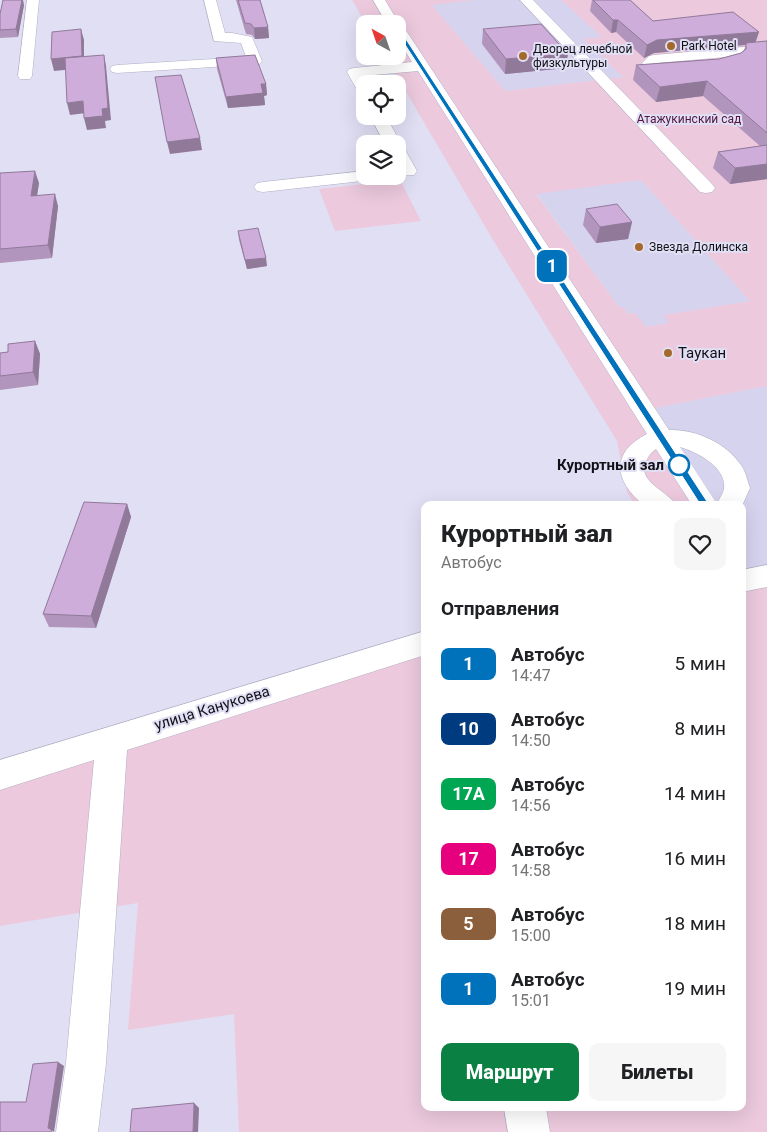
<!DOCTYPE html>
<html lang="ru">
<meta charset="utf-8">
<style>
body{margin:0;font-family:Roboto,sans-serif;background:#f6f6f6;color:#202124;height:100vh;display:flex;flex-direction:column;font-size:19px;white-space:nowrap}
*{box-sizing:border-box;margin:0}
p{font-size:16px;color:#757577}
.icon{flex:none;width:28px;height:28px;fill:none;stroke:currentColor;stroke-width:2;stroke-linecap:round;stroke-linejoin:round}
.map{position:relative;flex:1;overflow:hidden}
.panel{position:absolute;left:421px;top:501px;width:325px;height:610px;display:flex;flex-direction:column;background:#fff;border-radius:10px;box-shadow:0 5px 20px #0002}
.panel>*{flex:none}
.badge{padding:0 10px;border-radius:8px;font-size:18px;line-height:32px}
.needle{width:32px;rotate:320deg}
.controls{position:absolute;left:356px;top:15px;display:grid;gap:10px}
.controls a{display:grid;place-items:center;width:50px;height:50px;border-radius:10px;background:#fff;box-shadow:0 5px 20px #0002;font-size:25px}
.map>.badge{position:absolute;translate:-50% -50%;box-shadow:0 0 0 2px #fff}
h2{padding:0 20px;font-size:19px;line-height:45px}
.round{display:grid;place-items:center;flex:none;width:52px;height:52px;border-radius:10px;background:#f6f6f6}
.summary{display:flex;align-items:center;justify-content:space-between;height:85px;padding:0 20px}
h1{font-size:24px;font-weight:800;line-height:38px}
.primary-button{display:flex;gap:10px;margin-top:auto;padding:10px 20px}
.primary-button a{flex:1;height:58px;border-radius:10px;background:#0b8043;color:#fff;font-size:20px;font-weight:800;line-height:58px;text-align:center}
.primary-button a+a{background:#f6f6f6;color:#202124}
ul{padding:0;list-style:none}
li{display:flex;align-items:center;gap:15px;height:65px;padding:0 20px}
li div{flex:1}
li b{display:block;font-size:19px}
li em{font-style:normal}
li .badge{min-width:55px;font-weight:700;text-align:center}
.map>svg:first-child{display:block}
.built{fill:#d6d3ef}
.green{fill:#ecc9dd;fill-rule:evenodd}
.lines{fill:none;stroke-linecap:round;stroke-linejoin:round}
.minor-casing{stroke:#b1afc3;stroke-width:1}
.minor{fill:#fff;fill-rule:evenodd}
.wall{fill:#b195bc}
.shaded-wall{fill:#907999}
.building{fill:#ceaddb;stroke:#907999}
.line{fill:#0072bc;stroke:#fff}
.poi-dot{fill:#a6692c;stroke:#e1dff4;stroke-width:2}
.stop-dot{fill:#fff;stroke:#0072bc;stroke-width:2.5}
.labels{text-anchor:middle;stroke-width:4;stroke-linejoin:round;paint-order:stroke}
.far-poi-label{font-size:12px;fill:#121118;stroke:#e1dff4;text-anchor:start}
.far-park-label{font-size:12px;fill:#531640;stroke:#e1dff4}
.poi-label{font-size:15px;fill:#121118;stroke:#e1dff4;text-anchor:start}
.stop-label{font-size:15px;font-weight:bold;fill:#121118;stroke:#e1dff4;text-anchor:end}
.street-label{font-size:15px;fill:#121118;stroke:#e1dff4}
</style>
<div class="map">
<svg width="767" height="1132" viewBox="0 0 767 1132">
<rect width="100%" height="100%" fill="#e1dff4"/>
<g class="built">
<path d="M475,0H561L602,37L584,39L623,77L505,91L431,4Z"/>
<path d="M641,180L750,301L665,315L670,323L645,327L635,313L628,314L620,308L536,193Z"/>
<path d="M767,386V576L754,579L743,561L742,505H705L645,410Z"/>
</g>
<g class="green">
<path d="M352,0H475L432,5L505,91L623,77L583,39L602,37L561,0H767V386L645,410L705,505H635L627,492L617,441L493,240L385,56H398V24H366ZM641,180L750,301L664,315L669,323L646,327L635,313L628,314L623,307L620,308L536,194Z"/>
<path d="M400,180L421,221L335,231L319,189Z"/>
<path d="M743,561L754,578L767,576V1132H239L234,1014L128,1030L138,903L0,926V775L425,643V1108H742Z"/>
</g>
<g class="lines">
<g class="minor-casing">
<g id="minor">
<path d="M27,0H39L32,76L30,79H20L18,76Z"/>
<path d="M204,0H216L225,33H232L252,37L262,61L260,64L117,73L112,72L110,69L112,66L117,65L246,57L241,43L214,41Z"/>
<path d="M373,0H385L400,25L405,29L669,430C696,429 726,443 741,465C746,472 747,480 750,488L742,506L692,505L656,449C651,452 649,456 646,461C636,482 668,491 676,505H644C614,482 610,452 647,434L418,71L363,76L368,84H365V97L360,95L347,72L349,69L354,68L412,62L398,39V24H387ZM680,447C697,452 727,467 724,489C723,494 719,499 717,504Z"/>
<path d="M520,0H533L712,184L715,188L712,192L706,193L700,192Z"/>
<path d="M767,45V53L740,56L741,62C732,74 674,76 658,76L653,75L642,63L649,56L654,55ZM726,57L727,60L723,61L662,68L658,63Z"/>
<path d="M370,116H386L401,144L399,147L404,148L417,171L414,175L394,176H398V144H385Z"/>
<path d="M365,171V176H374L371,180L263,192L257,191L254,187L257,183L263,182Z"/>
<path d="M767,565V587L742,592V570Z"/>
<path d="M425,631V655L127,750L106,1063L98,1132H56L66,1063L94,760L0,790V760Z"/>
<path d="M504,1108H546L550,1132H508Z"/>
</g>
</g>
<use href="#minor" class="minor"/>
</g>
<g class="wall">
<path d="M236,0H260L268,27L269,38L255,39L252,35L246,34Z"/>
<path d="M592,0H630L653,21L756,42L767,41V179L730,184L713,168L718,152L760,146L703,96L656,102L633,80L636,65L719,59L741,53L744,50L746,45L654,53L644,58L616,32L611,33L590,11Z"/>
<path d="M24,5L18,37L0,38V14Z"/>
<path d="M483,29L566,68L505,74L482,44Z"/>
<path d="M216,58L266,84L267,95L264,96L265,105L228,108L217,69Z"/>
<path d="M0,173L39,183L37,195L58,206L52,258L0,263Z"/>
<path d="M586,209L632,222L628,239L596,243L583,225Z"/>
<path d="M238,231L267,266L247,269L239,240Z"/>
<path d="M35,341L40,354L38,385L0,390V353L8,352Z"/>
<path d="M127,504L131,517L96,628L49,627L43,614Z"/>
</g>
<g class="shaded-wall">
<path d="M22,0H23L24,5L18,37L16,29Z"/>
<path d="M613,20H618L616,32L611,33Z"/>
<path d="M268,27L269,38L255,39L254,28Z"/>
<path d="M81,29L84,40V68L54,71L51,59Z"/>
<path d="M759,32L755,44L654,53L644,58L647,45L657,40Z"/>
<path d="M568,54L566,68L505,74L506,59Z"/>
<path d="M104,55L106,66L111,120L105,121L106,128L87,130L84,118L102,109Z"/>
<path d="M707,81L703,96L656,102L660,87Z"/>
<path d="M261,84H266L267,95L264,96L265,105L228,108L226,97Z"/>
<path d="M83,101L86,113L70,115L67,103Z"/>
<path d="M200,138L202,150L170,154L167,142Z"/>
<path d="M767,164V179L730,184L735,168Z"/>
<path d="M35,171L39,183L35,208L31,196Z"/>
<path d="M55,194L58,206L52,258L48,245Z"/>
<path d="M632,222L628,239L596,243L600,227Z"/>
<path d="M266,258L267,266L247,269L245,260Z"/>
<path d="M35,341L40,354L38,385L33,372Z"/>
<path d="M127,504L131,517L96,628L91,616Z"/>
<path d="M58,1062L64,1066L54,1132L48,1128Z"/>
<path d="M194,1103L199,1108L198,1132H193Z"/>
</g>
<g class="building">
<path d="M3,0H22L16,29L0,30V14Z"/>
<path d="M238,0H260L268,27L254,28L251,24L245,23Z"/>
<path d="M593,0H630L653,21L733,12L759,32L657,40L647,45L618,20H613Z"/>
<path d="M541,24L568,54L506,59L483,29Z"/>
<path d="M81,29L82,56L51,59L52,32Z"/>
<path d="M767,41V133L707,81L660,87L636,65L719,59L741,53L746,49V43Z"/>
<path d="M104,55L108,108L102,109L103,116L84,118L83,101L67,103L65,58Z"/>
<path d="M255,55L266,84H261L263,93L226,97L216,58Z"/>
<path d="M181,75L200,138L167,142L155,77Z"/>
<path d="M767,145V164L735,168L718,152Z"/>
<path d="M35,171L31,196L55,194L48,245L0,249V173Z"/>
<path d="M617,204L632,222L600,227L586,209Z"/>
<path d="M258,228L266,258L245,260L238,231Z"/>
<path d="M35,341L33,372L0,376V353L8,352V344Z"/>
<path d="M84,502L127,504L91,616L43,614Z"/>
<path d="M58,1062L48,1128L52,1130L51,1132H0V1102H26L33,1064Z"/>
<path d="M194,1103L193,1132H130L132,1109Z"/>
</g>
<path class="line" d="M398,27L708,503V507H702L395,29Z"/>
<g class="poi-dot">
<circle cx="671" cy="46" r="5"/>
<circle cx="523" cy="56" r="5"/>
<circle cx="639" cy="247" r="5"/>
<circle cx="668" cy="353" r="5"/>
</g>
<circle class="stop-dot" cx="679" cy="465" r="10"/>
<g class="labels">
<g class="far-poi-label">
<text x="681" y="50">Park Hotel</text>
<text x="533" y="53">Дворец лечебной<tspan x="533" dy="14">физкультуры</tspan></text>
<text x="649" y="251">Звезда Долинска</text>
</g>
<g class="far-park-label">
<text x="689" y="123">Атажукинский сад</text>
</g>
<g class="poi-label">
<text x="678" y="358">Таукан</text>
</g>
<g class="stop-label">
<text x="664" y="470">Курортный зал</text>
</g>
<g class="street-label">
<text transform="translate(212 708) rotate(-17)" y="5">улица Канукоева</text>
</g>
</g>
</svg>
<div class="controls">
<a><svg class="needle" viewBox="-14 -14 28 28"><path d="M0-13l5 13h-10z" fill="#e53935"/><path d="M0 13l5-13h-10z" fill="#757577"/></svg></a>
<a><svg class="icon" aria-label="locate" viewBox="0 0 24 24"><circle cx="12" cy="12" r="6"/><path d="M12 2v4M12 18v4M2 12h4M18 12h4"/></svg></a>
<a><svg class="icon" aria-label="layers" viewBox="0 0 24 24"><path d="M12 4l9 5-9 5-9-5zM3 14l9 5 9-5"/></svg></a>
</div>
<b class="badge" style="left:552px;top:266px;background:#0072bc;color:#fff">1</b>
<section class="panel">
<div class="summary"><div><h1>Курортный зал</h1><p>Автобус</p></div><a class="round"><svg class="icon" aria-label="heart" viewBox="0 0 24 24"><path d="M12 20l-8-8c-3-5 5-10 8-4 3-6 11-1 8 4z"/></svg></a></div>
<h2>Отправления</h2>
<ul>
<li><span class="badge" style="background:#0072bc;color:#fff">1</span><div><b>Автобус</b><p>14:47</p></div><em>5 мин</em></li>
<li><span class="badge" style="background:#003b80;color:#fff">10</span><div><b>Автобус</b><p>14:50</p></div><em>8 мин</em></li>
<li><span class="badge" style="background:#00a651;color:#fff">17А</span><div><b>Автобус</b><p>14:56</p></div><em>14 мин</em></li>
<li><span class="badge" style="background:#e6007e;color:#fff">17</span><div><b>Автобус</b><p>14:58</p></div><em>16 мин</em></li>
<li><span class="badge" style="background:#8b5e3c;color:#fff">5</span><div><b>Автобус</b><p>15:00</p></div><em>18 мин</em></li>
<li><span class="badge" style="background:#0072bc;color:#fff">1</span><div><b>Автобус</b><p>15:01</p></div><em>19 мин</em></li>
</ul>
<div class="primary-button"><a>Маршрут</a><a>Билеты</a></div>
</section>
</div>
